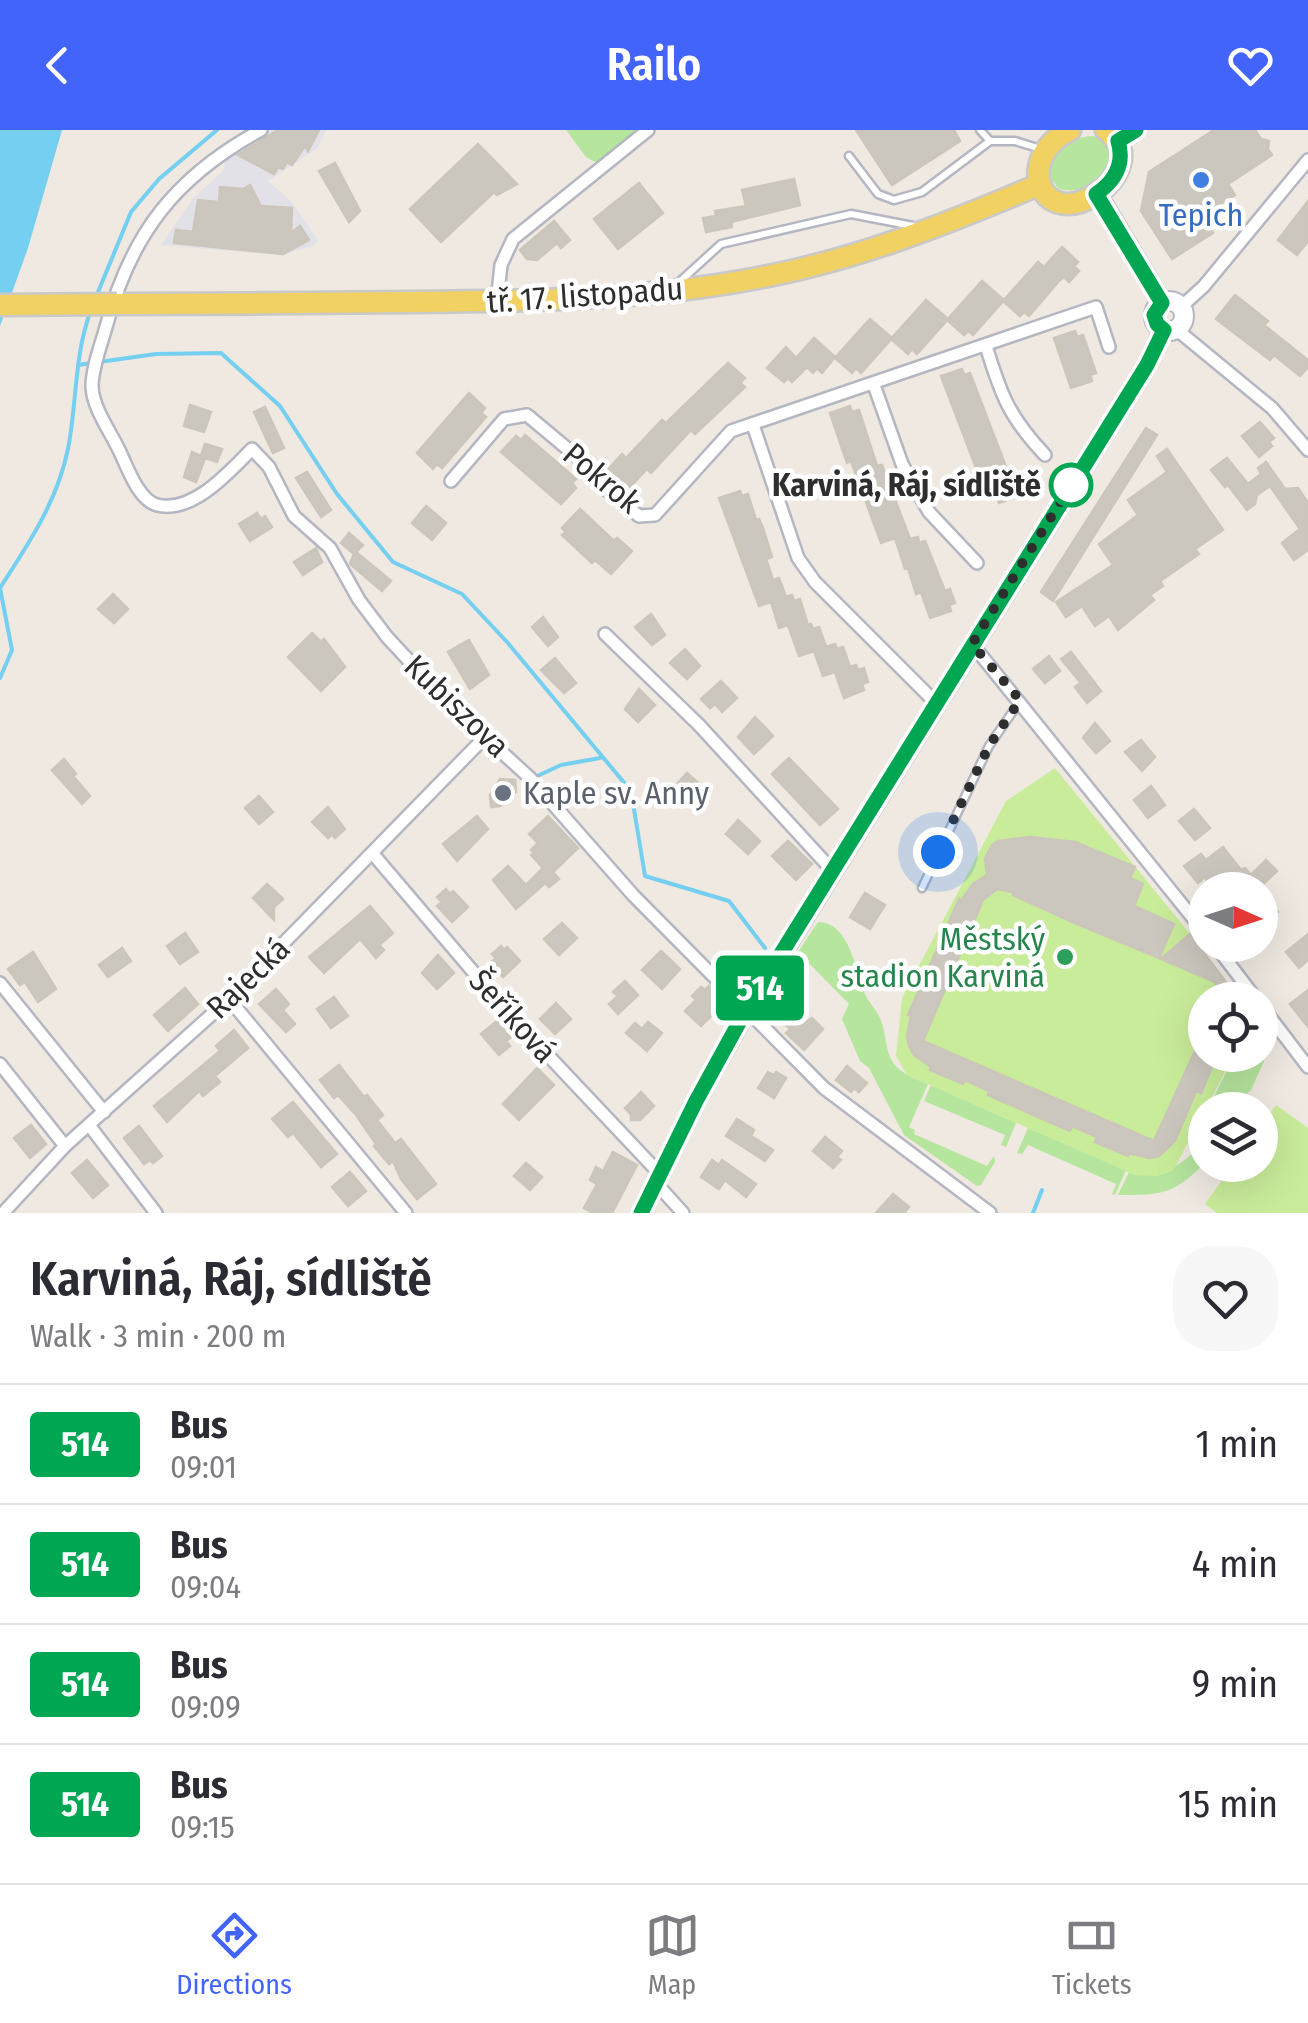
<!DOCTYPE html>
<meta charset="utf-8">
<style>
body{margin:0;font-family:"Fira Sans Condensed",sans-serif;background:#f7f7f7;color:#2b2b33;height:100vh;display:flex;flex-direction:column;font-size:38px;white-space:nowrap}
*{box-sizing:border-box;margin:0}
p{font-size:32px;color:#7c7c81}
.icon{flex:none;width:55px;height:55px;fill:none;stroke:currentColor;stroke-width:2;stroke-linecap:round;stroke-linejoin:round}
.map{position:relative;height:1083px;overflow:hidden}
.drawer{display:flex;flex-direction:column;background:#fff;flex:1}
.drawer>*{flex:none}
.badge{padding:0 20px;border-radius:8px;font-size:35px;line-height:65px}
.needle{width:65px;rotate:93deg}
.buttons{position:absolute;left:1188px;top:742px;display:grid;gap:20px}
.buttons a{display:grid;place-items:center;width:90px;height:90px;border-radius:50%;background:#fff;box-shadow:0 10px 40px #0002;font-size:50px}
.you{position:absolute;width:50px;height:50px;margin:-25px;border:8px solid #fff;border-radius:50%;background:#1a73e8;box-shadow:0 0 0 15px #1a73e833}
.map>.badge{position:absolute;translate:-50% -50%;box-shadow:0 0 0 5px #fff}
.round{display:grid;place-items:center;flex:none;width:105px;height:105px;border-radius:40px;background:#f7f7f7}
.summary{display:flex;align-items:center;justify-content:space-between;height:170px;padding:0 30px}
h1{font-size:48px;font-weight:600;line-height:75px}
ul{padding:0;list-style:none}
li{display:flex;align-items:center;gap:30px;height:120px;padding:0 30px;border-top:2px solid #e1e1e2}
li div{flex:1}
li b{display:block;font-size:38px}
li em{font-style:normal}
li .badge{min-width:110px;font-weight:700;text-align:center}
header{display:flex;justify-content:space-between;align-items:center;height:130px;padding:0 30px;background:#4264fb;color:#fff;font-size:45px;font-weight:600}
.menu{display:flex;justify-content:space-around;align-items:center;height:140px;border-top:2px solid #e1e1e2;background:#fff;font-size:28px;color:#7c7c81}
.menu a{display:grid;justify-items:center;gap:5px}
.menu .on{color:#4264fb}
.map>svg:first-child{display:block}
.industrial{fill:#e3e1e8}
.green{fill:#b6e59e}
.pitch{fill:#c9ec9a}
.water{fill:#75cff0}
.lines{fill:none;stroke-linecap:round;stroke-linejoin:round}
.stream{stroke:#75cff0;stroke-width:4}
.building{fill:#cbc7bf;stroke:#cbc5ba;stroke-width:2.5}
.lane-casing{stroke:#b4b7c1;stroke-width:11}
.street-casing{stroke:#b4b7c1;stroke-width:16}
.secondary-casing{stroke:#b4b7c1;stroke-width:22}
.primary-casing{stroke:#c9c9c9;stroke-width:25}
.lane{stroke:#fff;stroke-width:6}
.street{stroke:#fff;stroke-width:11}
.secondary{stroke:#fff;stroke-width:18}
.primary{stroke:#f2d163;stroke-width:20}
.primary-bridge-casing{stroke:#c9c9c9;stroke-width:25;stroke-linecap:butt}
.primary-bridge{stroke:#f2d163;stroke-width:20}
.line-casing{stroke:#fff;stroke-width:22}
.line{stroke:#00a651;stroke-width:15}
.walk{stroke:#2e2e2e;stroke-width:10;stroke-dasharray:0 18}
.shop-dot{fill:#3f7fe0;stroke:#fff;stroke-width:4}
.stop-dot{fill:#fff;stroke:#00a651;stroke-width:5}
.worship-dot{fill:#6b7280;stroke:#fff;stroke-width:4}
.leisure-dot{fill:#2e9e5b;stroke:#fff;stroke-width:4}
.labels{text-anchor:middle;stroke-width:9;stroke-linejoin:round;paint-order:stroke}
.shop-label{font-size:32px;fill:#366cbe;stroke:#fff}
.street-label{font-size:32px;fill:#2e2e2e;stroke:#fff}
.stop-label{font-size:32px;font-weight:bold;fill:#2e2e2e;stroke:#fff;text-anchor:end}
.worship-label{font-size:32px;fill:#5b616d;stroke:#fff;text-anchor:start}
.leisure-label{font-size:32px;fill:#27864d;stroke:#fff;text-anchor:end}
</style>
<header><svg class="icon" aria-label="back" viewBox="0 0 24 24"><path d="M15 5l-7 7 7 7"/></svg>Railo<svg class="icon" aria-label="heart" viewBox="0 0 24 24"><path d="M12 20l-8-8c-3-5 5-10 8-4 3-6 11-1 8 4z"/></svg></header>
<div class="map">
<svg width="1308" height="1083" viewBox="0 0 1308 1083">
<rect width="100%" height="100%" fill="#efe9e1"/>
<path class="industrial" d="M267,0H326L318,18L268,51L291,71L318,110L314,116L280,125L161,115L193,68L223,41L228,23Z"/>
<g class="green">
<path d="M566,0H638L597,33L586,27Z"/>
<path d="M1094,6L1109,17C1115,46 1086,66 1059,59L1048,45C1050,21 1071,6 1094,6Z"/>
<path d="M818,792C852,793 855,844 867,868C871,875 877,881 880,888C887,903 884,920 894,934C903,945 916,949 928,954L909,997L915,1000L914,1004L987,1036L994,1026L995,1032L981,1055L977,1056L904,1005L869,938L860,931L842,889L849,874L798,822Z"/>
<path d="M1260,897L1272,913L1251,960L1229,980H1207L1235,925H1260Z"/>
<path d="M931,955L1016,993L1006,1017L1001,1015L1005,1005L924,971Z"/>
<path d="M1028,998L1126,1040L1115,1065L1112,1064L1116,1054L1028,1015L1022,1024L1017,1023Z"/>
<path d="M1205,1013V1033C1173,1065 1162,1065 1118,1065L1129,1042C1160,1053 1183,1032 1205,1013Z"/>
</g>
<g class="pitch">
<path d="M1055,638L1190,804L1239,870H1205V925H1234L1173,1041L1157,1046L1135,1045L907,945L896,926L902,868L1006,671Z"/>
<path d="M1276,975L1308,998V1083H1217L1205,1074L1233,1035H1260V998Z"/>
</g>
<path class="water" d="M0,0H62L28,118L0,196Z"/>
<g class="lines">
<g class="stream">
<path d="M96,167L131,82L159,49L217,0"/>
<path d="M78,235L156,224L221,223L280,276L337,364L393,432L462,464L507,512L631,661L645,746L729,771L765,818"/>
<path d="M0,548L12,520L0,458C29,413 57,372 68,319C77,273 74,225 91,180"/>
<path d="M533,648L561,635L600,628"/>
<path d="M1033,1083L1042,1060"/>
</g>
</g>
<g class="building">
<path d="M278,0H319L308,21L305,16L292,35L287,32L283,39L278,37L274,44L238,25Z"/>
<path d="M856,0H954L960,11L892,55Z"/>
<path d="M1214,0H1255L1261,9L1269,11L1268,19L1272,25L1228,54L1235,65L1201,86L1213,103L1172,129L1141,81L1149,42Z"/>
<path d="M478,14L517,54L497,65L494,62L441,112L410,79Z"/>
<path d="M335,33L360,81L349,92L319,41Z"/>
<path d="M794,49L800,75L731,92L732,97L706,102L703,88L716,86L715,81L746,76L742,60Z"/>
<path d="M639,53L663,83L618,119L594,89Z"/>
<path d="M250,55L261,76L292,78L291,103L300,96L309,110L283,124L174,113L176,100L193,102L198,70L219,72L220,57L243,59Z"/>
<path d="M1308,71V111L1297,125L1278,110Z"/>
<path d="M554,91L570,110L561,118L557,113L537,130L527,129L520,120Z"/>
<path d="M1062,117L1078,132L1074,136L1079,141L1069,152L1064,147L1059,151L1029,186L1024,182L1020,186L1003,171L1038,132L1044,137Z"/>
<path d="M982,151L1004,170L973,205L968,201L964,205L947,190Z"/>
<path d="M1235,165L1268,191L1264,195L1308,230V237L1300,246L1274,225L1270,230L1216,189Z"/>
<path d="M926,170L948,189L917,224L912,219L908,224L891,209Z"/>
<path d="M870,189L892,208L861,243L856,238L852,243L835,228Z"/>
<path d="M1075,201L1077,207L1083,205L1096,243L1090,245L1092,251L1071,258L1054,208Z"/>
<path d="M814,208L835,227L822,243L817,238L813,243L807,237L792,252L788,248L784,252L767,238L786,217L796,228Z"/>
<path d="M728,233L745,248L740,253L745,257L695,304L691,300L651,343L647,339L629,358L625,354L620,359L604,344L622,324L626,328L662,290L666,293Z"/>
<path d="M962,239L964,245L970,243L1008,342L1012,340L1014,346L1020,344L1025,358L1018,360L1020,366L999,373L991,348L981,351L941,246Z"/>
<path d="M469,263L485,278L481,283L486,287L442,338L437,334L433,339L417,323Z"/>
<path d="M190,275L211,282L204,302L184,296Z"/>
<path d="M850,276L852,282L859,280L877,336L882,335L910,409L918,407L919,413L925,411L945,461L950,459L955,473L949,475L951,481L930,488L921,462L916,464L908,438L905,439L895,408L881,413L851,331L847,333L830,283Z"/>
<path d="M265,277L284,318L273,323L254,282Z"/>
<path d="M1260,292L1274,308L1269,312L1272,316L1259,327L1242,306Z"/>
<path d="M1146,298L1157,305L1053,471L1041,462Z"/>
<path d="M525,305L576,349L572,353L576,358L561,374L501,322L516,306L521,310Z"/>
<path d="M205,314L222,319L217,332L205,328L196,352L184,347L192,322L201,326Z"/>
<path d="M1167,319L1223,400L1195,419L1199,424L1160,451L1163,456L1150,465L1154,470L1118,500L1109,486L1095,496L1082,476L1066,487L1056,472L1113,435L1099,414L1138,385L1128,370L1167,342L1157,326Z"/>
<path d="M1227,328L1248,354L1261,344L1258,338L1266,332L1285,359L1298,358L1308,373V420L1294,430L1282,413L1300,399L1270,356L1257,365L1255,374L1247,380L1228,355L1225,357L1211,340Z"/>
<path d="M307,342L331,380L321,387L296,348Z"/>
<path d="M740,361L742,366L748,364L756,390L759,389L763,398L772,427L766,429L773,450L779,448L786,467L792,465L794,471L800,469L808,495L811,494L813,499L819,497L826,517L835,514L837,519L843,517L850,537L856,535L858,540L864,538L868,552L862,554L864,560L844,568L835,542L823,546L814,521L799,526L788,495L779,498L771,472L759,476L719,368Z"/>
<path d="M426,376L446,393L432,410L412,393Z"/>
<path d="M580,379L614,411L617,408L632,421L611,444L595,430L592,433L562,405L566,402L562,398Z"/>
<path d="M257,383L261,389L265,386L272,397L250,411L239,394Z"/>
<path d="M349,403L363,415L356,422L391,451L382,461L350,434L354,424L341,413Z"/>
<path d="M316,418L322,432L303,445L294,432Z"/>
<path d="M113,464L128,479L114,493L98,479Z"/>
<path d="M651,484L665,505L652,515L635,497Z"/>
<path d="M543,487L558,507L548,516L532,497Z"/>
<path d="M312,503L321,512L324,509L345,537L321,561L288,527Z"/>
<path d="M469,510L489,545L470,559L448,522Z"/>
<path d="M685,519L700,536L687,549L670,533Z"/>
<path d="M1071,522L1101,561L1087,573L1075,557L1081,553L1061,529Z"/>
<path d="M1049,526L1060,541L1045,553L1033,539Z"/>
<path d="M555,528L576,553L564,563L541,540Z"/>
<path d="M721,551L737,568L722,582L715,574L710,578L701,569Z"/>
<path d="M639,559L655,575L638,592L625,579Z"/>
<path d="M755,587L773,606L754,624L738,607Z"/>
<path d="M1095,593L1110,611L1096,623L1083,608Z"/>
<path d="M1141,610L1155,627L1142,641L1125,622Z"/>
<path d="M789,628L838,679L820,695L772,644Z"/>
<path d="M64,629L76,644L73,646L90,666L82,674L52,640Z"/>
<path d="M687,643L705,659L690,675L675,656Z"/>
<path d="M500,649L515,650L516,662L500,676L491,677L490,665Z"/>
<path d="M1151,656L1165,675L1148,688L1134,670Z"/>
<path d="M259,666L273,682L259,694L245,678Z"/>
<path d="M328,677L345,699L335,708L332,704L328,708L312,692Z"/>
<path d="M1194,679L1210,698L1195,710L1179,691Z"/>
<path d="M477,686L488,699L457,731L443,714Z"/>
<path d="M548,686L578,718L553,742L559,749L549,757L545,753L516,779L493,750L508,736L526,755L543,738L531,725L534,723L531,720L538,713L529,704Z"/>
<path d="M738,690L760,711L748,724L726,704Z"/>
<path d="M1030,707L1075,712L1135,737L1130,748L1143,754L1134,776L1174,794L1159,828L1077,794L1013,765L1012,762L997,759L983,770L923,911L1154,1011L1205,899V925H1212L1211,928L1215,930L1201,963L1196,961L1175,1011L1159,1026L1149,1028L1129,1023L1128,1026L1095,1012L1097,1007L1072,996L1070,1001L988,965L989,961L965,950L963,954L930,940L931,937L914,925L909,916L907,906L911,886L908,885L959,769L961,771L973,754L987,745L985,729L992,715L998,711Z"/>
<path d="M788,711L812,734L796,750L772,726Z"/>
<path d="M1223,717L1241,740L1245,738L1251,745L1266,730L1277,741L1257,760H1237L1221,742L1208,752L1205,747L1198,753L1184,736L1201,724L1206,730Z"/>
<path d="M267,754L283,769L274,777V790L253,768Z"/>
<path d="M446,759L450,764L453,761L468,777L452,792L437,776L442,772L437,767Z"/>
<path d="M1260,759L1278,782L1260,796Z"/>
<path d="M865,763L885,775L870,799L850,787Z"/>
<path d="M370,776L393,803L379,815L384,820L376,828L360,809L324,843L309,827Z"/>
<path d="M562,793L577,808L559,825L544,809Z"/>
<path d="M185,803L198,822L180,834L167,816Z"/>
<path d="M1190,804L1231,859L1239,870H1218L1215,852L1161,829Z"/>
<path d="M1308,804V830L1299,838L1286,822Z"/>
<path d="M501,816L504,820L507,817L520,831L503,847L490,833L496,828L492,824Z"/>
<path d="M122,818L131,831L108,847L99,835Z"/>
<path d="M661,821L680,839L662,859L642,840Z"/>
<path d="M33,822L56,859L38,872L25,852L20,855L8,839Z"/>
<path d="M438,825L454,843L437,859L422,843Z"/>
<path d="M625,851L638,865L618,884L609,874L618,866L613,862Z"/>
<path d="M709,856L725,872L701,896L685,881L696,870L692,866L701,857L705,860Z"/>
<path d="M185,858L198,874L168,901L154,885Z"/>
<path d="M276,859L289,874L283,880L295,894L286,902L259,874Z"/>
<path d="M1308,860V897L1290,874Z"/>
<path d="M334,867L348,886L331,898L317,879Z"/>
<path d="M770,867L804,893L812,888L823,899L804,920L786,903L791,899L762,879Z"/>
<path d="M556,873L571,889L555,904L540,889Z"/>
<path d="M497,891L511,907L506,911L510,916L499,925L481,904Z"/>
<path d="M648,892L662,903L647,921L626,903L635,893L642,899Z"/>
<path d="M234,900L248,918L215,946L220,952L203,966L199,961L167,992L154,976L220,921L216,916Z"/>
<path d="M339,935L364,967L367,965L383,985L377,990L395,1013L401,1009L436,1054L417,1069L401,1049L393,1031L389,1034L374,1016L376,1014L356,985L338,965L334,968L320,950Z"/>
<path d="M847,936L867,953L859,962L854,958L851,962L836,950Z"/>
<path d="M537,938L554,955L519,990L503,974Z"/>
<path d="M768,942L774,945L776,942L786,948L774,968L758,958Z"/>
<path d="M641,962L654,976L640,990H631V985L625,978Z"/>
<path d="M293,972L337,1024L321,1037L293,1003L288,1007L272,989Z"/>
<path d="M737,989L754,1000L751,1006L773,1020L765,1031L726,1006Z"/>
<path d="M31,995L46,1014L30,1028L14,1008Z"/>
<path d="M139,996L162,1026L153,1033L150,1030L144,1034L124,1008Z"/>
<path d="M825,1007L842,1021L837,1027L841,1030L833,1038L813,1021Z"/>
<path d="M613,1022L637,1035L612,1083H593L584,1078L597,1054L590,1050L596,1037L603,1041Z"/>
<path d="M87,1030L108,1055L93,1068L72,1043Z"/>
<path d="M712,1030L719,1035L722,1030L756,1054L746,1067L725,1050L719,1059L701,1047Z"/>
<path d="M526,1033L542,1047L530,1060L514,1046Z"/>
<path d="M350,1042L366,1061L348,1076L332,1057Z"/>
<path d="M893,1064L909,1077L904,1083H876Z"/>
</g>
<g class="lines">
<g class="lane-casing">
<g id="lane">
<path d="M980,0L990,11"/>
<path d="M849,26L878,64L894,70L922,62L990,11H1015L1044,20"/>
<path d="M676,155L721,114L851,84L913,96"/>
<path d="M922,758L989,616L1020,571"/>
</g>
</g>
<g class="street-casing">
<g id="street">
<path d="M261,0C175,47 131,104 106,197C101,215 92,238 92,257C93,278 110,301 119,320C127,336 138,370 157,375C193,384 230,341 252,319L269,337L294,386L330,418L359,470L387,507L450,575L530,648L633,765L824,958L990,1083"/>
<path d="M497,172L501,135L513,109L648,0"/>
<path d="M1181,177L1204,156L1308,30"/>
<path d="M1176,199L1272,278L1308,320"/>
<path d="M986,216C1001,265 1009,287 1045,325"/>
<path d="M874,255L902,334L929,382L977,433"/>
<path d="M753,295L798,428L815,452L935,572"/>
<path d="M451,351L504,289L527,285L587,335L598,353L639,386L655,385L731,301L1096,177L1109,217"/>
<path d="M605,504L699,595L832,740"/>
<path d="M972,514L1205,803"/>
<path d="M373,724L509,884L659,1043"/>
<path d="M1215,815L1257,870"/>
<path d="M0,853L104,982"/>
<path d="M229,869L406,1083"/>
<path d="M1260,874L1308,937"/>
<path d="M0,934L65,1016"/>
<path d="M89,995L156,1083"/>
<path d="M655,1052L683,1083"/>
<path d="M3,1083L65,1016L229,869L486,606"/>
</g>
</g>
<g class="secondary-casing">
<g id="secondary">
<path d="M1097,64L1162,173"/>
<circle cx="1169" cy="186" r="15"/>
<path d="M641,1083L696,971L746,881L1147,235L1164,200"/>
</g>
</g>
<g class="primary-casing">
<g id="primary">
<path d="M1070,0C1012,29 1042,100 1096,64C1107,57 1116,48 1120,34C1124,19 1117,8 1106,0"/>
<path d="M117,174C215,174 314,173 412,172C528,171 644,170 758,148C855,130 947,94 1038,55"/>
</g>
</g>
<use href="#lane" class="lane"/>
<use href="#street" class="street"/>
<use href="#secondary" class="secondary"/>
<use href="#primary" class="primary"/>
<g class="primary-bridge-casing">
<path id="primary-bridge" d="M0,175L117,174"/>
</g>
<use href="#primary-bridge" class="primary-bridge"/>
</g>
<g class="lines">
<g class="line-casing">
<path id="line" d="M641,1083L696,971L746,880L1147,235L1164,200L1157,194L1154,185L1162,173L1096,64C1115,51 1125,34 1118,11L1136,0"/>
</g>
<use href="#line" class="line"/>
<path class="walk" d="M938,722L989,616L1020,570L972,514L1071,355"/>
</g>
<circle class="shop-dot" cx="1201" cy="50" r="10"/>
<circle class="stop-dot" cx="1071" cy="355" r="20"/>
<circle class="worship-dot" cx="503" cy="663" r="10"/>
<circle class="leisure-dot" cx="1065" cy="827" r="10"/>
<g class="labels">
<g class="shop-label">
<text x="1201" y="96">Tepich</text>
</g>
<g class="street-label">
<text transform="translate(585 165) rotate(-4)" y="11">tř. 17. listopadu</text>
<text transform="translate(602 348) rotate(40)" y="11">Pokrok</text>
<text transform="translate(457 576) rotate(44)" y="11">Kubiszova</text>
<text transform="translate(248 848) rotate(-44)" y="11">Rajecká</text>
<text transform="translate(513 886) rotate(48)" y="11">Šeříková</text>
</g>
<g class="stop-label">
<text x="1041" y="366">Karviná, Ráj, sídliště</text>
</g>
<g class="worship-label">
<text x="523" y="674">Kaple sv. Anny</text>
</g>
<g class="leisure-label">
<text x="1045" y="820">Městský<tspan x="1045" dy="37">stadion Karviná</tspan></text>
</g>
</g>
</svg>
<div class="buttons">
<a><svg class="needle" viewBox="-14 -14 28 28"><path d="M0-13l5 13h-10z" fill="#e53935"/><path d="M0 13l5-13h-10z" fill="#7c7c81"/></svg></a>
<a><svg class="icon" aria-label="locate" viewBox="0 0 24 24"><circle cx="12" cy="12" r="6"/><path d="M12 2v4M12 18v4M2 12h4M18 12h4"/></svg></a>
<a><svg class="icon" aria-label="layers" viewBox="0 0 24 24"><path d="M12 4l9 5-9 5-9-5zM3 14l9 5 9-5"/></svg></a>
</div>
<div class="you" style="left:938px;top:722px"></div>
<b class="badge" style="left:760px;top:858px;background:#00a651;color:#fff">514</b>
</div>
<section class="drawer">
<div class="summary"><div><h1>Karviná, Ráj, sídliště</h1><p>Walk · 3 min · 200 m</p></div><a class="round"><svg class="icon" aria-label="heart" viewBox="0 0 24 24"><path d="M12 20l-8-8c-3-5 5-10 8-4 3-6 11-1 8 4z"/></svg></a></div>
<ul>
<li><span class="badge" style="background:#00a651;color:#fff">514</span><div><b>Bus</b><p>09:01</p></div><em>1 min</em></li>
<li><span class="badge" style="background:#00a651;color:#fff">514</span><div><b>Bus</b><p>09:04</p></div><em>4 min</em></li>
<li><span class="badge" style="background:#00a651;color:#fff">514</span><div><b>Bus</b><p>09:09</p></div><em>9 min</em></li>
<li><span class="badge" style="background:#00a651;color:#fff">514</span><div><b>Bus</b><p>09:15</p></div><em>15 min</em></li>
</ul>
</section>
<nav class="menu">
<a class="on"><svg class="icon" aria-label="directions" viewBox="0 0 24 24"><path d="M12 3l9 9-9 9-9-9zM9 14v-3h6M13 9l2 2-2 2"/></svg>Directions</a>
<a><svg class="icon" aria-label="map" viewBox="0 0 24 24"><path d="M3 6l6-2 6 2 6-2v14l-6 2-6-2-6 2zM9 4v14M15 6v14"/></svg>Map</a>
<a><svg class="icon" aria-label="tickets" viewBox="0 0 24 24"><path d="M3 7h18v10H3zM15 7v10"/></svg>Tickets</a>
</nav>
